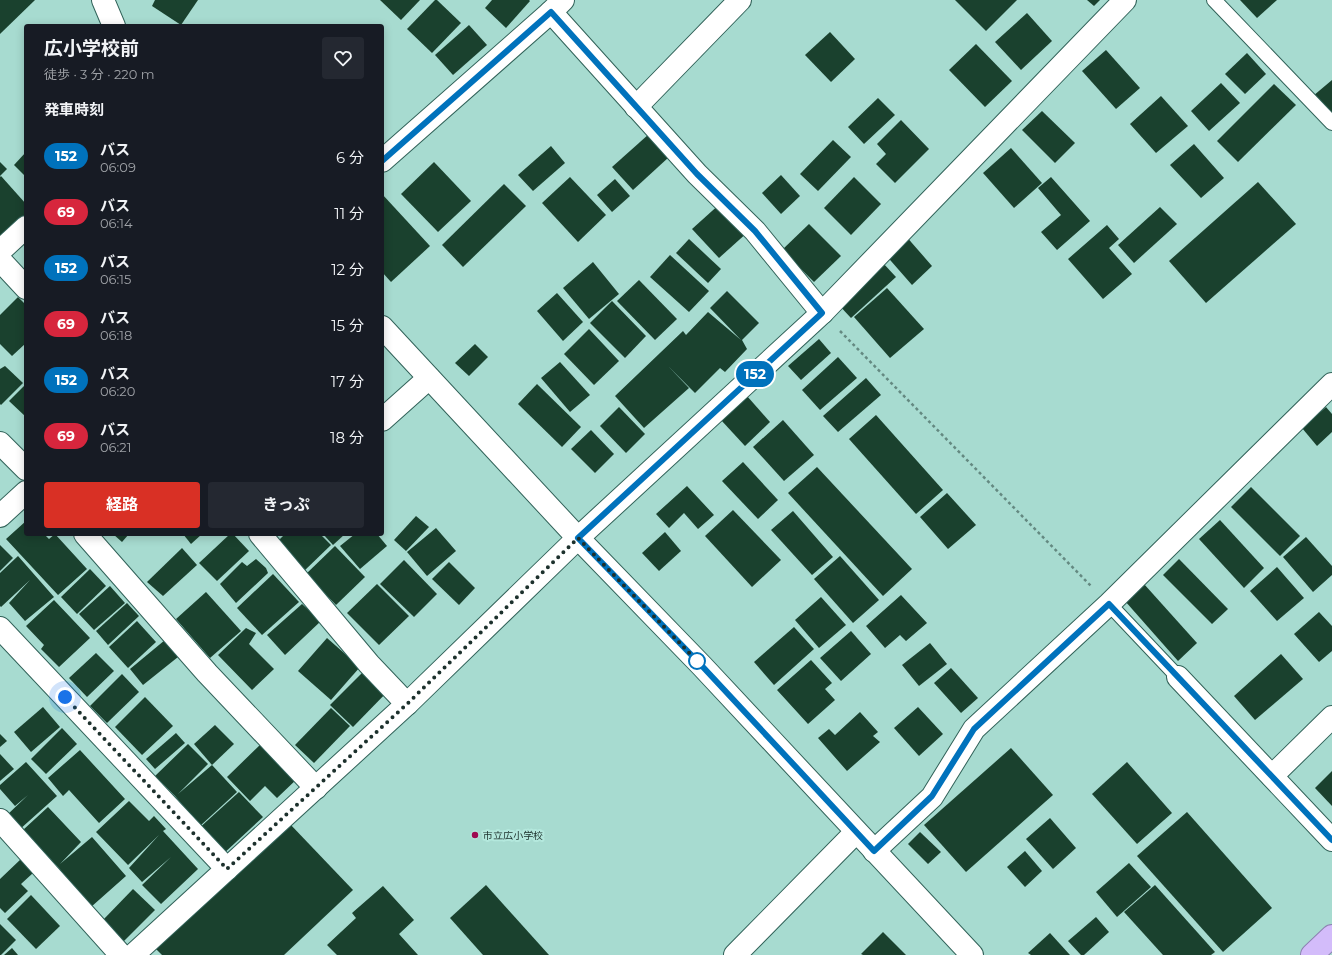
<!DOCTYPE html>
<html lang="ja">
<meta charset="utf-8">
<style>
body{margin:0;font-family:Montserrat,"Noto Sans JP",sans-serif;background:#242831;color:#f1f3f6;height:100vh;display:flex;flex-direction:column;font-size:15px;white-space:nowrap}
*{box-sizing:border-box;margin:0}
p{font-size:13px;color:#9ea1a6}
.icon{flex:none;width:22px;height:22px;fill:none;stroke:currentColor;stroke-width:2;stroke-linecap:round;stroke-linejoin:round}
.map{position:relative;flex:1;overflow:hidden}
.drawer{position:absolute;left:24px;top:24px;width:360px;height:512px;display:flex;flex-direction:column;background:#171b24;border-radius:4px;box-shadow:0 2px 10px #0003}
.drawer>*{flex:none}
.badge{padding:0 8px;border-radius:13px;font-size:14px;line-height:26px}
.you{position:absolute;width:20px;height:20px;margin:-10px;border:3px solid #fff;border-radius:50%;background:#1a73e8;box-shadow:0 0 0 6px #1a73e833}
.map>.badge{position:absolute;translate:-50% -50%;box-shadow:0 0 0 2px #fff}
h2{padding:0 20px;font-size:15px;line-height:36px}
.round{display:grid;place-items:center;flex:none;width:42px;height:42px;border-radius:4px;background:#242831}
.summary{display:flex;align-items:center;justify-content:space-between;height:68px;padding:0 20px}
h1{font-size:19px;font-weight:700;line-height:30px}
.action{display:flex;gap:8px;margin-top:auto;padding:8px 20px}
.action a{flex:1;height:46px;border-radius:4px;background:#d93025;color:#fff;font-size:16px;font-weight:700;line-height:46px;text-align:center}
.action a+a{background:#242831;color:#f1f3f6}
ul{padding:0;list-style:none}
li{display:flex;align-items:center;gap:12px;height:56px;padding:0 20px}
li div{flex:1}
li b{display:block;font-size:15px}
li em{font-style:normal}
li .badge{min-width:44px;font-weight:700;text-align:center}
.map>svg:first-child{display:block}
.building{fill:#1a412e}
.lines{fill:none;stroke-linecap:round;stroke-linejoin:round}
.service-casing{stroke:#316259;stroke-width:16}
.minor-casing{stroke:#316259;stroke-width:24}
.tertiary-casing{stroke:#316259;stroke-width:24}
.trunk-casing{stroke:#8c81b1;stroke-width:24}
.path{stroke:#648981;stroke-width:2.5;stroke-dasharray:3 3;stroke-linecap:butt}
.service{stroke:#fff;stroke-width:14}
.minor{stroke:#fff;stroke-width:22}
.tertiary{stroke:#fff;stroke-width:22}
.trunk{stroke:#d3bcfa;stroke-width:22}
.line-casing{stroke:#fff;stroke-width:9}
.line{stroke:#0072bc;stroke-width:6}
.walk{stroke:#1c302c;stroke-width:4;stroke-dasharray:0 7.2}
.stop-dot{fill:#fff;stroke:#0072bc;stroke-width:2}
.poi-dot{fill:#9f0b52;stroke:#b4e8dd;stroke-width:1.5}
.labels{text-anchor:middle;stroke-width:4;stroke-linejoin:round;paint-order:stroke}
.poi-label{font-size:10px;fill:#1c302c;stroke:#b4e8dd;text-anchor:start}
</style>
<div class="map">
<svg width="1332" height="955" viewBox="0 0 1332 955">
<rect width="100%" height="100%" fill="#a7dbd0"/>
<g class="building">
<path d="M0,0H35L0,34Z"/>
<path d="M155,0H198L181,25L152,6Z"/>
<path d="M380,0H420L401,20Z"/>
<path d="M435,0H437L461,23L432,53L407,29Z"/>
<path d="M492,0H529L530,1L506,28L485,8Z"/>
<path d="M955,0H1017L986,31Z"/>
<path d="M1087,0H1100L1094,6Z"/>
<path d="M1240,0H1277L1257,18Z"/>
<path d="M1027,13L1052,41L1021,70L995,42Z"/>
<path d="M469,25L487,45L453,75L435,55Z"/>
<path d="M830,32L855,59L831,82L805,55Z"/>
<path d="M976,44L1012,81L985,107L949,70Z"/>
<path d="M1106,50L1140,88L1116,109L1082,71Z"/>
<path d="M1247,53L1266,74L1245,94L1225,74Z"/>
<path d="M1332,80V117L1313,96Z"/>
<path d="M1221,83L1240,103L1209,131L1191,111Z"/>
<path d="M1274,84L1296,105L1238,162L1217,141Z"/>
<path d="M1161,96L1188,126L1156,153L1130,124Z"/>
<path d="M878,98L895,115L864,144L848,127Z"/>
<path d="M1042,111L1075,143L1055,163L1022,130Z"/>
<path d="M901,120L929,149L895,183L876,164L886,154L877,144Z"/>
<path d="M649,134L669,157L633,190L612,167Z"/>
<path d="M833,140L851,157L818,191L800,174Z"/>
<path d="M1194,144L1224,178L1201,198L1170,165Z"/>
<path d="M551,146L565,163L533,191L518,175Z"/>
<path d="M1011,148L1042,183L1014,208L983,173Z"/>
<path d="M26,152V177L14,165Z"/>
<path d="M0,162L7,169L0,176Z"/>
<path d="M434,162L471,201L438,232L401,194Z"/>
<path d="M781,175L800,196L781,214L762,193Z"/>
<path d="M1,176L26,204V218L0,237V177Z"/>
<path d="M570,177L606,215L578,242L542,203Z"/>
<path d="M854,177L881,204L851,235L824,208Z"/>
<path d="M1051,177L1090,221L1057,250L1041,232L1061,215L1038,188Z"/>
<path d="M615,179L630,196L612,212L597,195Z"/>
<path d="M1258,182L1296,224L1206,303L1169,261Z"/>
<path d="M504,184L526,206L463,267L442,245Z"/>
<path d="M382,194L430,246L391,282L382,272Z"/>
<path d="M722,202L749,231L719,258L692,229Z"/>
<path d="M1160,207L1177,224L1134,263L1118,245Z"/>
<path d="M809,224L841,256L814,282L782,250Z"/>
<path d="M1107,225L1119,239L1109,248L1132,274L1103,299L1068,259Z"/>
<path d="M905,235L932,266L912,285L884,253Z"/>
<path d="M689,239L721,269L708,283L676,253Z"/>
<path d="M670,255L709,291L689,312L650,277Z"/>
<path d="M593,262L619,294L589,319L563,288Z"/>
<path d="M882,262L896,277L851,318L837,303Z"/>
<path d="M639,280L677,319L655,340L617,301Z"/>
<path d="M887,288L924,329L890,358L854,317Z"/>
<path d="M727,291L759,323L742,340L747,349L725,372L720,368L695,393L668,366L689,388L644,428L615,396L683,331L686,335L708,312L741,340L710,308Z"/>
<path d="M557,293L583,322L563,341L537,311Z"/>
<path d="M18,297L26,305V343L12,356L0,344V315Z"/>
<path d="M612,301L646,336L625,358L590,323Z"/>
<path d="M589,329L619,361L594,385L564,354Z"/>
<path d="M819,339L831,353L801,380L788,366Z"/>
<path d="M475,344L488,357L469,376L455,363Z"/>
<path d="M838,357L857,378L820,410L802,390Z"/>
<path d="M560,362L590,395L570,412L541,378Z"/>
<path d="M5,366L23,383L1,405L0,404V369Z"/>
<path d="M866,378L881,395L838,432L823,416Z"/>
<path d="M26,384V417L9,401Z"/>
<path d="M537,384L581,427L562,447L518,404Z"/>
<path d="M747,396L770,422L745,446L721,420Z"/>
<path d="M619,407L645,434L626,453L600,426Z"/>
<path d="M1326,407L1332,414V432L1317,446L1302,428Z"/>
<path d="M876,415L943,490L916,514L849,439Z"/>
<path d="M783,420L814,455L784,481L753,447Z"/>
<path d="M591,430L614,454L595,473L571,449Z"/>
<path d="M743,462L778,500L758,519L722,481Z"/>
<path d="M817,467L912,569L883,596L788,493Z"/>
<path d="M687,486L714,515L698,529L684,513L669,528L656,514Z"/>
<path d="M1251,487L1300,536L1280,556L1231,507Z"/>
<path d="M947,493L976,525L948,549L920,517Z"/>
<path d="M733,510L781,560L752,587L705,536Z"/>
<path d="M793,511L833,557L812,575L771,530Z"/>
<path d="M416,516L429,527L406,551L394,540Z"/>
<path d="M1220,520L1264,568L1244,588L1199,539Z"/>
<path d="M26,521V534H44L49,539L55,534L87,569L58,595L6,539Z"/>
<path d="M436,528L456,551L427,576L407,552Z"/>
<path d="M665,532L681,551L659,571L642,553Z"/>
<path d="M113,534H129L122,542Z"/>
<path d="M183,534H202L191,544Z"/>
<path d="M230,534H233L249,551L217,581L199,563Z"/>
<path d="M285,534H320L331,545L303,572L276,543Z"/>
<path d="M323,534H345L333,545Z"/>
<path d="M355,534H377L387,546L360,569L340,546Z"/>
<path d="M1306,537L1332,566V575L1313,592L1283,557Z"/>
<path d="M0,545L13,558L0,571Z"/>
<path d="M335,546L365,577L336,605L306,574Z"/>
<path d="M182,548L197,565L163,596L147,582Z"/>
<path d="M18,556L54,597L25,621L9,603L30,580L1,607L0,606V573Z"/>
<path d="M840,556L879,600L853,623L814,579Z"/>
<path d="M256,559L266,568L268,573L236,603L220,584L242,562L247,566Z"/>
<path d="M1179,559L1228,609L1212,624L1163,575Z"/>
<path d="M404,560L437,594L414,617L380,584Z"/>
<path d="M449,562L475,588L459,605L432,579Z"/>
<path d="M1277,567L1304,598L1277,621L1250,591Z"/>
<path d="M90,569L106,586L77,614L61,597Z"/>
<path d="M273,574L299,602L262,635L237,608Z"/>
<path d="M377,584L409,616L379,645L347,613Z"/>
<path d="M1144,584L1197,643L1178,661L1125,601Z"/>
<path d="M110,586L125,603L94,630L79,614Z"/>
<path d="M206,592L241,631L210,658L176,619Z"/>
<path d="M901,595L927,623L906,641L900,635L885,648L866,626Z"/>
<path d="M821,597L846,625L819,648L795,620Z"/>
<path d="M54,600L90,638L59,667L41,649L44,645L26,626Z"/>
<path d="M127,603L139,616L108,645L96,631Z"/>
<path d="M302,604L321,621L285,655L267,635Z"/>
<path d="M1319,612L1332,626V651L1319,662L1294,634Z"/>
<path d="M137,621L156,642L128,668L109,647Z"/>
<path d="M794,627L814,649L774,685L754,662Z"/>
<path d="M246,628L256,633L249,644L274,669L252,690L218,655Z"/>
<path d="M851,631L871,654L841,681L820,658Z"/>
<path d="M327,638L360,667L331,700L298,671Z"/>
<path d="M165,640L178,657L143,685L130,669Z"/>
<path d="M930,643L947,664L919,686L902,665Z"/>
<path d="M96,653L114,671L87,697L69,678Z"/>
<path d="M1281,654L1303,679L1255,720L1234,696Z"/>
<path d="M811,660L832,683L825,689L835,700L808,724L777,690Z"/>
<path d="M369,666L391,688L353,727L330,705Z"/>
<path d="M951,668L978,698L961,713L934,683Z"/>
<path d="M122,674L139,692L107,723L90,706Z"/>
<path d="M145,697L173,726L142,755L115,727Z"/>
<path d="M43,707L60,727L31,752L14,732Z"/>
<path d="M918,707L943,734L919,756L894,728Z"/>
<path d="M331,708L350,726L314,763L295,745Z"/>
<path d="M860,712L878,732L873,736L880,742L847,771L818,738L829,729L835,735Z"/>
<path d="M215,725L234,744L212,765L194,744Z"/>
<path d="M62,728L77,744L46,774L31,759Z"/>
<path d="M176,733L185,743L155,769L146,759Z"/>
<path d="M0,734L7,741L0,747Z"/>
<path d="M263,742L298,778L277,798L265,786L250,801L227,777Z"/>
<path d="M188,744L208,764L178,794L212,765L237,792L200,826L175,796L155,776Z"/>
<path d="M1011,748L1053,795L966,872L924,825Z"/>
<path d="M80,750L125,799L99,823L69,790L63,796L48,778Z"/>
<path d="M0,754L14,769L0,781Z"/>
<path d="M26,762L57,796L19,830L6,816L28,795L15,806L0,789V785Z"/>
<path d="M1127,762L1172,813L1137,844L1092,794Z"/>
<path d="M1332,771V806L1315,788Z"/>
<path d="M239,792L263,817L221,856L197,830Z"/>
<path d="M129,801L149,821L154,816L166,829L163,831L198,869L161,904L142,885L171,857L142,882L129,868L159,835L128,865L96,832Z"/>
<path d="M48,807L81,842L60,864L92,837L126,876L91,907L57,866L23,830Z"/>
<path d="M1187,812L1272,908L1223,952L1137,856Z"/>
<path d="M1050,818L1076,848L1053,869L1026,839Z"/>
<path d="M289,823L353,890L284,955H162L156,949Z"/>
<path d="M920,832L941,852L928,864L908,844Z"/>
<path d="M1025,851L1042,871L1025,887L1007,867Z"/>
<path d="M21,859L33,873L21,884L28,891L5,913L0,908V879Z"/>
<path d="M1129,863L1151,887L1117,917L1096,892Z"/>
<path d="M486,885L549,955H483L450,918Z"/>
<path d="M1155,885L1215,952L1211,955H1163L1124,912Z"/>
<path d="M383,886L414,920L399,934L418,955H337L327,945L356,918L352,913Z"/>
<path d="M133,889L155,910L123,942L102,921Z"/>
<path d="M31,895L60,926L36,949L7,919Z"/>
<path d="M1096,917L1109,932L1084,955H1081L1068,941Z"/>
<path d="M0,924L16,940L1,955H0Z"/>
<path d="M883,932L906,955H863L861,954Z"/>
<path d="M1050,933L1070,955H1031L1028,953Z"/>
<path d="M12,948L18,955H4Z"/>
</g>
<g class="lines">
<g class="service-casing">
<g id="service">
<path d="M1214,0L1332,123"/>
<path d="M1109,604L1178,677"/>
</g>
</g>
<g class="minor-casing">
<g id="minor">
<path d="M551,12L697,174L755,231L822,313"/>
<path d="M636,107L740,0"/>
<path d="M382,161L551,12L563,0"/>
<path d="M0,251L26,227"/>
<path d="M0,260L26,288"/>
<path d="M382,420L429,378"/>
<path d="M0,443L26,469"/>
<path d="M0,516L26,492"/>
<path d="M85,534L207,673L316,788"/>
<path d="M260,534L369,664L407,704"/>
<path d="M0,628L227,869"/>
<path d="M1178,677L1332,840"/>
<path d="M1272,776L1332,717"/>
<path d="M0,820L121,955"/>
<path d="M874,851L932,797L974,729L1109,604L1332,384"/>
<path d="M133,955L407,704L578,538L822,313L1125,0"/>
<path d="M735,955L856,832"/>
</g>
</g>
<g class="tertiary-casing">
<g id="tertiary">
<path d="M103,0L114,26"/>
<path d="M382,327L578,538L702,666L972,955"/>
</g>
</g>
<g class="trunk-casing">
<path id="trunk" d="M1312,955L1332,936"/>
</g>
<path class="path" d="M840,331L1092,587"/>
<use href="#service" class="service"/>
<use href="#minor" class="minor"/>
<use href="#tertiary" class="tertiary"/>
<use href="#trunk" class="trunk"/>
</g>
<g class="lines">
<g class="line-casing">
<path id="line" d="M382,161L551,12L697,174L755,231L822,313L578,538L702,666L874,851L932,796L974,729L1109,604L1332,840"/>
</g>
<use href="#line" class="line"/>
<path class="walk" d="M65,697L227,869L407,704L578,538L702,666L697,661"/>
</g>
<circle class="stop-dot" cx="697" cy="661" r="8"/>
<circle class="poi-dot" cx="475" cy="835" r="4"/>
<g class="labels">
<g class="poi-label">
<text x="483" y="839">市立広小学校</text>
</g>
</g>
</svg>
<div class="you" style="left:65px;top:697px"></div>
<b class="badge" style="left:755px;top:374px;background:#0072bc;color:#fff">152</b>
<section class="drawer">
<div class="summary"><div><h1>広小学校前</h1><p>徒歩 · 3 分 · 220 m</p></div><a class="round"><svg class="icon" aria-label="heart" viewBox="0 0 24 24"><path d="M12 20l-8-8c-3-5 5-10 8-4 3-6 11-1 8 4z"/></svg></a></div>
<h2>発車時刻</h2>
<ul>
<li><span class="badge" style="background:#0072bc;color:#fff">152</span><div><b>バス</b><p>06:09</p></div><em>6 分</em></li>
<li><span class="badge" style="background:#d7263d;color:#fff">69</span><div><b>バス</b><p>06:14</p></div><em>11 分</em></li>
<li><span class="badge" style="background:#0072bc;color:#fff">152</span><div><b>バス</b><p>06:15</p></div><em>12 分</em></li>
<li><span class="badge" style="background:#d7263d;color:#fff">69</span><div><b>バス</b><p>06:18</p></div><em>15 分</em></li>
<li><span class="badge" style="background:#0072bc;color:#fff">152</span><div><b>バス</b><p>06:20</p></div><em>17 分</em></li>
<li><span class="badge" style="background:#d7263d;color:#fff">69</span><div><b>バス</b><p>06:21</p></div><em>18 分</em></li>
</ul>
<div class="action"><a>経路</a><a>きっぷ</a></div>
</section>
</div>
